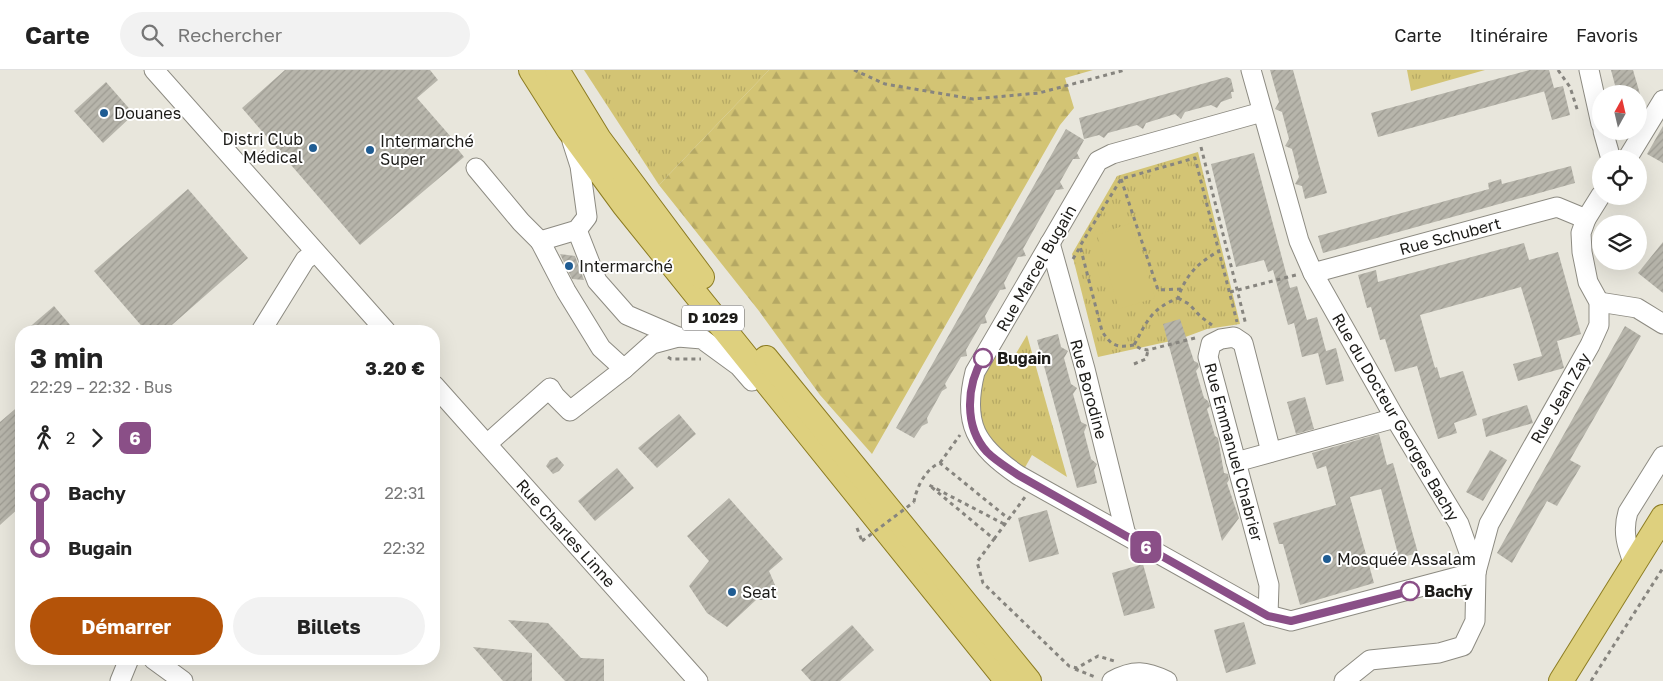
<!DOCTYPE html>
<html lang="fr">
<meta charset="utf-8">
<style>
body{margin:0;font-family:"Golos Text",sans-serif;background:#f2f2f2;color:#222;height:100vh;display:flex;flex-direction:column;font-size:19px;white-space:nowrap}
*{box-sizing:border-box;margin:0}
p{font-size:16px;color:#767676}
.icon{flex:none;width:28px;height:28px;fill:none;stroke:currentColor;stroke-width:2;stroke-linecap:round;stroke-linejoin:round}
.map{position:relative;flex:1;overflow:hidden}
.details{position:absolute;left:15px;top:255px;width:425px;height:340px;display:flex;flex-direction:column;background:#fff;border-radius:20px;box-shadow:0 5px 20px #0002}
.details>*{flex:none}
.badge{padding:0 10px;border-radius:8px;font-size:18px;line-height:32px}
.needle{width:32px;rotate:8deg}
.tools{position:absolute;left:1592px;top:15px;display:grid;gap:10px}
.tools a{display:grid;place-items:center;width:55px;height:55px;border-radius:50%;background:#fff;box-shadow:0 5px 20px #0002;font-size:25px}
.map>.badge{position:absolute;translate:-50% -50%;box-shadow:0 0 0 2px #fff}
.legs{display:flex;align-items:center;gap:8px;height:55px;padding:0 15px;font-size:16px}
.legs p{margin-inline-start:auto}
.headline{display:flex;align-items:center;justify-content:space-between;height:85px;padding:0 15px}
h1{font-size:28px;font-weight:700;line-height:38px}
.primary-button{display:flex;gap:10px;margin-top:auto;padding:10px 15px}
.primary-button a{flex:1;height:58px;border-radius:30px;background:#b45309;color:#fff;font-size:20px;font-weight:700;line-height:58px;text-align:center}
.primary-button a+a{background:#f2f2f2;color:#222}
ul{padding:0 15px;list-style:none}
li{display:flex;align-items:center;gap:18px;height:55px;font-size:19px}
li i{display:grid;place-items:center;width:8px;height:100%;margin:0 6px;background:currentColor}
li i::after{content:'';width:12px;height:12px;margin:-6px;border:4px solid;border-radius:50%;background:#fff}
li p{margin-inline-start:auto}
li:first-child i{background:linear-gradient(#0000 50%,currentColor 0)}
li:last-child i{background:linear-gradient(currentColor 50%,#0000 0)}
header{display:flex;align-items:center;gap:30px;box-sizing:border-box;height:70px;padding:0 25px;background:#fff;border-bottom:1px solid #e0e0e0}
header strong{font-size:24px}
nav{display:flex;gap:28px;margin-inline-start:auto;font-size:18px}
.search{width:350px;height:45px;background:#f2f2f2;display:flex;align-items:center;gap:12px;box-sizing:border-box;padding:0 18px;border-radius:28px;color:#767676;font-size:19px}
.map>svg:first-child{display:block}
.grass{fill:url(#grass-tufts)}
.forest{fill:url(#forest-firs)}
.garden{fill:#d3c474}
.building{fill:url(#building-hatch)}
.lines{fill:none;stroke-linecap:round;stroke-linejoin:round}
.minor-casing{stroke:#8d8b82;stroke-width:21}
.major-casing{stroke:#8c7c22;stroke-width:26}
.path{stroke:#87857f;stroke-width:3;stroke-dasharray:4 4;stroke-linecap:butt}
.minor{stroke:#fff;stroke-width:19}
.major{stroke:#ded07e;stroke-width:24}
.path-bridge{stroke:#87857f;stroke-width:3;stroke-dasharray:4 4;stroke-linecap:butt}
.line-1-casing{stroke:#fff;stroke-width:11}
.line-1{stroke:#8a4f87;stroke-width:8}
.poi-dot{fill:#1f5c93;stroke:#fff;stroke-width:2}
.stop-1-dot{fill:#fff;stroke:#8a4f87;stroke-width:2.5}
.labels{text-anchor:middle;stroke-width:4;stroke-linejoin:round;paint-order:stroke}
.shield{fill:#fff;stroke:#605f5d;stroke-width:1}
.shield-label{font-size:15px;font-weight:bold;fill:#1c1b18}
.poi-label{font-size:16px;fill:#1c1b18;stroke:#fff;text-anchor:start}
.street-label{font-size:16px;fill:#1c1b18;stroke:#fff}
.stop-label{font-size:16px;font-weight:bold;fill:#1c1b18;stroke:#fff;text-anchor:start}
</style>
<header>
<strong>Carte</strong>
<div class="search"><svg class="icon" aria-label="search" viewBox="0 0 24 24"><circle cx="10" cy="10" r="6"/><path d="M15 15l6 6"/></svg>Rechercher</div>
<nav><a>Carte</a><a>Itinéraire</a><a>Favoris</a></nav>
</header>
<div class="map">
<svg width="1663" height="611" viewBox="0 0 1663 611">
<defs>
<pattern id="grass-tufts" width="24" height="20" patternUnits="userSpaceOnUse" patternTransform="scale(1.25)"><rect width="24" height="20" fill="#d3c474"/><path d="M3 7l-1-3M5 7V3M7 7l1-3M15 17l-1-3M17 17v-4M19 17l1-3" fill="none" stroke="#b5a864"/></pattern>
<pattern id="forest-firs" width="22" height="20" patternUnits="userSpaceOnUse" patternTransform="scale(1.25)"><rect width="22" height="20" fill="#d3c474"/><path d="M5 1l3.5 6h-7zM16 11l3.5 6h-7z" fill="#b5a864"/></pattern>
<pattern id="building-hatch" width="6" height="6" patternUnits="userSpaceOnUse" patternTransform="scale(1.25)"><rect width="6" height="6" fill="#b7b5ab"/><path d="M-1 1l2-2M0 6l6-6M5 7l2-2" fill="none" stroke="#9d9b92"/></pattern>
</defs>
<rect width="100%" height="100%" fill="#e8e6dc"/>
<g class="grass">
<path d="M584,0H769L659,115Z"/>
<path d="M1407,0H1485L1411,21Z"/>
<path d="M1198,82L1240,254L1207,259L1180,269L1098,287L1072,184L1117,106Z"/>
<path d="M1027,265L1067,407L1032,385L1023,401C1009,389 989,373 982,355C973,332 983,303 995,284L1011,292Z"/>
</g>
<path class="forest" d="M769,0H1093L1065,8L1074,38L1060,55L872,384L820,325L759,241L659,115Z"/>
<path class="garden" d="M1131,153L1155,228L1119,239L1097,165Z"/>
<g class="building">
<path d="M285,0H430L438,10L417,28L458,75L456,77L464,87L360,175L242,38Z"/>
<path d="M1270,0H1293L1327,123L1305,129L1302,116L1295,114L1299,107L1292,79L1285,76L1289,69L1282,42L1275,39L1279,32Z"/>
<path d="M1530,0H1549L1554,18L1563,16L1570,45L1552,50L1544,21L1553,19L1378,67L1371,43Z"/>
<path d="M1611,0H1633L1640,24H1610L1615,15Z"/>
<path d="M1227,7L1231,9L1234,22H1231L1232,28L1221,32L1217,38L1211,35L1185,42L1181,49L1175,44L1146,53L1143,59L1137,55L1108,63L1104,68L1099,65L1084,69L1079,48Z"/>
<path d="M106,12L134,44L103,73L74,41Z"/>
<path d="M1663,56V93L1647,84Z"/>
<path d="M1066,59L1084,70L1077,83L1080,89H1073L1060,112L1064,119L1056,120L1023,179L1026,186L1018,187L1004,213L1006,219L1000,220L985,246L987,253L981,254L966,280L967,286L961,287L945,314L947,318L942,321L927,348L928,353L922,356L914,368L896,358Z"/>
<path d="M1254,83L1290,218L1297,216L1307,250L1317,247L1326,281L1336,278L1344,311L1326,315L1318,283L1302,287L1294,253L1288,255L1273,200L1268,202L1264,190L1236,197L1211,94Z"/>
<path d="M1571,96L1575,113L1323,183L1318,166L1489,119L1488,113L1501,109L1502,114Z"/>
<path d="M188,119L248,188L165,261H146L94,201Z"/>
<path d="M1663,172V223L1638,203Z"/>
<path d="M1524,173L1529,190L1558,182L1581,264L1557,271L1564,298L1518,311L1513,294L1542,286L1521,217L1420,245L1435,298L1437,297L1440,308L1463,301L1477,345L1454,353L1457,363L1438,369L1417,296L1395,302L1385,269L1380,270L1371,237L1367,238L1358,205L1376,200L1378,212Z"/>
<path d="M560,184L575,186L584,210L572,209Z"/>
<path d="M54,236L75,261H25Z"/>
<path d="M1180,249L1194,291L1198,293L1199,297L1196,301L1204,328L1208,331L1210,336L1207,339L1215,366L1218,368L1224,403L1228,404L1229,410L1227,413L1239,448L1222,471L1163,254Z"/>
<path d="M1625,256L1641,266L1570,390L1581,396L1557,436L1547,431L1512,493L1497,483Z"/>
<path d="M1058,264L1061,277L1068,281L1064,288L1071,314L1077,318L1073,324L1081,352L1087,355L1084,362L1091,389L1097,394L1094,400L1097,413L1077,418L1037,270Z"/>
<path d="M1305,327L1314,359L1296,364L1287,332Z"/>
<path d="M21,334V436L0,455V352Z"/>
<path d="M1527,335L1533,353L1486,367L1482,349Z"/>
<path d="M679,344L696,364L657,398L638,378Z"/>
<path d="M1379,364L1387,395L1393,393L1418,483L1399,488L1381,419L1350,427L1374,513L1300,535L1283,474H1279L1273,453L1336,435L1326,396L1317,399L1312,383Z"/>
<path d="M1490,380L1507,390L1483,431L1466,422Z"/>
<path d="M557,387L564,395L559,401L553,404L546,396L550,390Z"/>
<path d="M617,398L634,418L595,451L578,431Z"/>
<path d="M729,428L783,489L769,501L775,515L774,523L770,530H756L727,557L707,543L689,516L709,491L687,466Z"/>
<path d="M1047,440L1059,484L1029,492L1018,448Z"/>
<path d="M1143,494L1155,538L1124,546L1112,503Z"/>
<path d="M508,550L548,553L581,588L604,589V611H565Z"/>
<path d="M1244,552L1256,594L1226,603L1214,560Z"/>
<path d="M852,555L874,580L840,611H811L801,600Z"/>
<path d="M473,577L532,583V611H503Z"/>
</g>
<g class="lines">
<g class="minor-casing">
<g id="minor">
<path d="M154,0L386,261"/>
<path d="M1251,0L1299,171L1313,203L1395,348L1459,454L1476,502L1475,551L1463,576L1439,583L1370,590L1344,611"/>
<path d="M1589,0L1601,54"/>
<path d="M1262,42L1112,84L1098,91L975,302C962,354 976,376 1018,405L1268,545L1291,551L1476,502"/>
<path d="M1603,61L1611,89"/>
<path d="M572,71L580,96L587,147L577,160L540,171L566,221L601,278L624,299L652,274L678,267"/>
<path d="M1627,89L1663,30"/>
<path d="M476,98L521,152L540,171"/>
<path d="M577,160L597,211L627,245L678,267L702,269L739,296L752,311"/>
<path d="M1050,173L1085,299L1126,465"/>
<path d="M1313,203L1557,137L1586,149"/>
<path d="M1599,232L1637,238L1663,254"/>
<path d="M261,261L305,190L315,182"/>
<path d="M434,315L698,611"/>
<path d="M487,374L550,318L555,326L570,341L624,299"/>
<path d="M1236,392L1395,348"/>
<path d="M1634,495C1627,476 1622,462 1628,442L1663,386"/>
<path d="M1476,502L1489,454L1590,275L1599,255V232L1588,212L1582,182L1581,163L1586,149L1601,125"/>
<path d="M1268,545L1269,515L1208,287L1211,274L1221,269L1234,267L1243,273L1271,382"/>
<path d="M153,589L183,611"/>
<path d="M120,611L129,589"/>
<path d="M1112,611C1134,599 1146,601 1167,611"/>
</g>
</g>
<g class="major-casing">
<g id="major">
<path d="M531,0L569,60L624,135L1007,611"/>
<path d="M557,0L599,69L702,207"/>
<path d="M766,288L1029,611"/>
<path d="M1561,611L1663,447"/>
</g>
</g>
<g class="path">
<path d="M854,0L885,14L973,29L1039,23L1125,0"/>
<path d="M1558,0L1570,17L1578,42"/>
<path d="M1201,77L1246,255"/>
<path d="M1121,109L1158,220L1181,219"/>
<path d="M1073,189L1080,177"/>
<path d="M1230,222L1296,205"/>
<path d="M1178,228L1189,234L1201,247L1212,255"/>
<path d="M1195,268L1148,280L1141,279L1134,275C1148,250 1150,240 1178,228C1186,204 1198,193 1219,181"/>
<path d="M1134,275C1117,278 1111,276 1102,261L1080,176L1121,109L1195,88L1237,252"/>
<path d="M668,287L671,289H701"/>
<path d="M1134,294L1146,289L1148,280"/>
<path d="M940,393L960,365"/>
<path d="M914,432C916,418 926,398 940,393L1009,449"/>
<path d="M1004,454L929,415L994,469L977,492L983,513L1069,596L1077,598L1098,586L1114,591"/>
<path d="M857,458L862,471"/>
<path d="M994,469L1025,427"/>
<path d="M1075,599L1095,607"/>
<path d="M1591,611L1663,498"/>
</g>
<use href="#minor" class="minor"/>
<use href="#major" class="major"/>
<path class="path-bridge" d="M862,471L914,432"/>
</g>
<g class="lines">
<g class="line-1-casing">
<path id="line-1" d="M983,288C966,316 964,357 987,382C996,391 1008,398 1018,405L1268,546L1291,551L1410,521"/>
</g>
<use href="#line-1" class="line-1"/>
</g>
<g class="poi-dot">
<circle cx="104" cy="43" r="5"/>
<circle cx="313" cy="78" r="5"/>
<circle cx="370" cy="80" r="5"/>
<circle cx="569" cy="196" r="5"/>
<circle cx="1327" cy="489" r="5"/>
<circle cx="732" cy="522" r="5"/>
</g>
<g class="stop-1-dot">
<circle cx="983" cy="288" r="9"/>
<circle cx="1410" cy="521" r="9"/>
</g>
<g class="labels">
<rect class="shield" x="682" y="235.5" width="62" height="25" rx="4"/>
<g class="shield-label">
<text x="713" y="253">D 1029</text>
</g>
<g class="poi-label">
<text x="114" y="49">Douanes</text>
<text x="303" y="75" text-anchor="end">Distri Club<tspan x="303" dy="18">Médical</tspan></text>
<text x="380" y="77">Intermarché<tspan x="380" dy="18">Super</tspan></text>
<text x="579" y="202">Intermarché</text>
<text x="1337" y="495">Mosquée Assalam</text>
<text x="742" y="528">Seat</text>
</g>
<g class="street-label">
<text transform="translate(1450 166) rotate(-15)" y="6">Rue Schubert</text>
<text transform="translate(1036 198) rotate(-60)" y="6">Rue Marcel Bugain</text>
<text transform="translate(1089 319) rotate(75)" y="6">Rue Borodine</text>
<text transform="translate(1560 328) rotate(-60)" y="6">Rue Jean Zay</text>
<text transform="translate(1396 347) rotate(60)" y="6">Rue du Docteur Georges Bachy</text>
<text transform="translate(1234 382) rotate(75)" y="6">Rue Emmanuel Chabrier</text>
<text transform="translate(566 463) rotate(48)" y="6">Rue Charles Linne</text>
</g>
<g class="stop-label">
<text x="997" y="294">Bugain</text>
<text x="1424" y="527">Bachy</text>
</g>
</g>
</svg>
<div class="tools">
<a><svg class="needle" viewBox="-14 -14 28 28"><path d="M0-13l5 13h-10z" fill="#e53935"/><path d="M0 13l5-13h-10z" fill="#767676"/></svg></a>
<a><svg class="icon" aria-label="locate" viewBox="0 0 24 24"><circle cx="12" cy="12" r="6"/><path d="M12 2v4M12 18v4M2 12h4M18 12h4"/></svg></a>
<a><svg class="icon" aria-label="layers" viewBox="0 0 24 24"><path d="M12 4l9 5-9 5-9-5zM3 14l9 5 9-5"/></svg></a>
</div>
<b class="badge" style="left:1146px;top:477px;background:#8a4f87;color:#fff">6</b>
<section class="details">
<div class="headline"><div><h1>3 min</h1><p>22:29 – 22:32 · Bus</p></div><b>3.20 €</b></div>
<div class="legs"><svg class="icon" aria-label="walk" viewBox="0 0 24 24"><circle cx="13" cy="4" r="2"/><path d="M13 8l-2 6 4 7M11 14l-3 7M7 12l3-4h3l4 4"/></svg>2<svg class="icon" aria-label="forward" viewBox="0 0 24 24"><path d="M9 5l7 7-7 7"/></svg><b class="badge" style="background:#8a4f87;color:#fff">6</b></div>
<ul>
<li><i style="color:#8a4f87"></i><b>Bachy</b><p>22:31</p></li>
<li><i style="color:#8a4f87"></i><b>Bugain</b><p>22:32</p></li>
</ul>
<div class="primary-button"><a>Démarrer</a><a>Billets</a></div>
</section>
</div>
